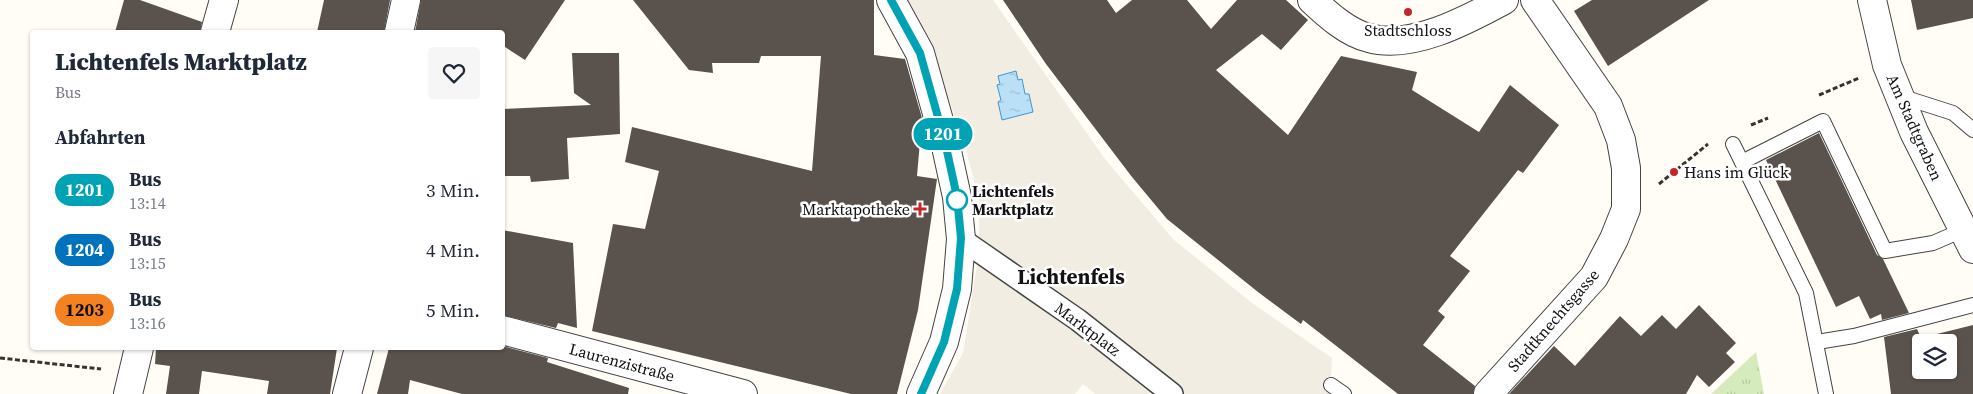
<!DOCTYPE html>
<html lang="de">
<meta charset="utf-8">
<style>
body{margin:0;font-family:"Source Serif 4",serif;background:#f6f6f7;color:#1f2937;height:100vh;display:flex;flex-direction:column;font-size:19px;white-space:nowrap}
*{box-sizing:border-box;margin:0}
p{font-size:16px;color:#747a83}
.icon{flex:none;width:28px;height:28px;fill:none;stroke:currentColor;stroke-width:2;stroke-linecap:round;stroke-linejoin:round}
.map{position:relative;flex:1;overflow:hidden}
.drawer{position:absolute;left:30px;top:30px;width:475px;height:320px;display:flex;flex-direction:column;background:#fff;border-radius:5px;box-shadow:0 1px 4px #0004}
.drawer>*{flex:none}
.badge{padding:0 10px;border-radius:16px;font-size:18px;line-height:32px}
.fabs{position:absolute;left:1912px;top:334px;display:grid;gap:10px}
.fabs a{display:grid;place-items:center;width:45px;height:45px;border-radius:5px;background:#fff;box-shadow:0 1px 4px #0004;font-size:25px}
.map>.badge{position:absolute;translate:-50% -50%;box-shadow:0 0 0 2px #fff}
h2{padding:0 25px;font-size:19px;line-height:45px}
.round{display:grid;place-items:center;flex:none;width:52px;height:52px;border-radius:5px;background:#f6f6f7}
.head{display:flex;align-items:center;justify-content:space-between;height:85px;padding:0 25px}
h1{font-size:24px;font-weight:800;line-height:38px}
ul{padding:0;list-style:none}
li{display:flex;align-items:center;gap:15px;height:60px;padding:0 25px}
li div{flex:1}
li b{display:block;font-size:19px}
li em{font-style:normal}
li .badge{min-width:55px;font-weight:700;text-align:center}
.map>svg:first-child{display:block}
.park{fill:url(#park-tufts)}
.plaza{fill:#f1ede2}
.water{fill:url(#water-ripples);stroke:#3f96cf}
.building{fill:#5a524d;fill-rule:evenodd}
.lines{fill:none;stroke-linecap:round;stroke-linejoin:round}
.service-casing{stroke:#444;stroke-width:16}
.pedestrian-casing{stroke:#444;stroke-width:24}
.minor-casing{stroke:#444;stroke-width:30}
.path{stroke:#333;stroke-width:3;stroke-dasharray:5 2.5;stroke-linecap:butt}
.service{stroke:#fff;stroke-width:14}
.pedestrian{stroke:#fff;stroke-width:21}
.minor{stroke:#fff;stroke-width:28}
.line-casing{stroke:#fff;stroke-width:11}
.line{stroke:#00a3b4;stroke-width:8}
.poi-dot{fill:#c4262e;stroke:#fff;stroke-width:2}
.stop-dot{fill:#fff;stroke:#00a3b4;stroke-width:2.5}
.labels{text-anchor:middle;stroke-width:5;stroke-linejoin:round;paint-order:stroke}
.poi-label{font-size:16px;fill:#111;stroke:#fff}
.street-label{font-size:16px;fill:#111;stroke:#fff}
.stop-label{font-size:16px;font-weight:bold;fill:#111;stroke:#fff;text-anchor:start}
.district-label{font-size:21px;font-weight:bold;fill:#111;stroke:#fff}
</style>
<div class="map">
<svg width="1973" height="394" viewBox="0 0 1973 394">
<defs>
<pattern id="park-tufts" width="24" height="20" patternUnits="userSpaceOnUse" patternTransform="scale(1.25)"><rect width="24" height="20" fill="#d5ebbd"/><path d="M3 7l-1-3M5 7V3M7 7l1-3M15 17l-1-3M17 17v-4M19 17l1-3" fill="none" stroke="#b6c8a1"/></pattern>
<pattern id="water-ripples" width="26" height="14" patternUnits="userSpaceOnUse" patternTransform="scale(1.25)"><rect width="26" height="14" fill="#b9e0f7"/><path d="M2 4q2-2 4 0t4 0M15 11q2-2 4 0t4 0" fill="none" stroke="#9ebfd3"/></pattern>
</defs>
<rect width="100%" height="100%" fill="#fffdf5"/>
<path class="park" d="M1756,352L1764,394H1711Z"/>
<path class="plaza" d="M906,0H993L1105,159L1173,239L1252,303L1332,358L1330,394H1095L1083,384L1075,394H940L963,353L979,252V200L964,142L921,23Z"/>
<path class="water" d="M1016,71L1018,80L1022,79L1025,94H1029L1033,112L1002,120L998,102L1001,100L997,85L1000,84L998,76Z"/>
<g class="building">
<path d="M124,0H140L202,22L200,32H115Z"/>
<path d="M324,0H390L384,32H317Z"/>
<path d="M421,0H565L525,60L502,45V32H415Z"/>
<path d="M633,0H874V55L905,59L922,118L917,176L937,179L918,310L897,394H851L592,331L613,224L645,229L659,171L625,162L632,127L812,171L821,56H761L759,63H712L713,73L689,70Z"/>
<path d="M1003,0H1107L1116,13L1132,0H1187L1211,29L1237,0H1286L1308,20L1281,50L1262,34L1216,70L1288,135L1341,56L1417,72L1412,90L1479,132L1510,85L1559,125L1523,173L1518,170L1450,256L1470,271L1438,311L1445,317L1423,345L1475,386L1473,394H1398L1303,320L1301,324L1258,292L1167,219L1132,177L1046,64Z"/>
<path d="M1592,0H1709L1608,66L1574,11Z"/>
<path d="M1911,0H1973V18L1917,30Z"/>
<path d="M572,53H619L620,134L567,138L569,179L531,182L530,176H502V109L591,105L574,93Z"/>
<path d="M1819,133L1877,255L1883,259L1909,313L1882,320L1881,314L1870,319L1859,296L1836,307L1766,160Z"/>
<path d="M502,230L573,243L577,328L558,323L556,328L502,315Z"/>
<path d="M1699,305L1736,343L1726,353L1735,362L1709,387L1697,375L1686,394H1509L1554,346L1575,366L1620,316L1641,336L1662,315L1676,329Z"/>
<path d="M1973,325V394H1891L1884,337L1917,329L1921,338ZM1921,342H1949V370H1921Z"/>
<path d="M502,346L548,358L547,362L629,388L628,394H462L410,380L408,394H377L389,348Z"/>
<path d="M156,348H337L330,394H267L269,381L202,371L199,394H166L170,366L155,364Z"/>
</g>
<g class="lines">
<g class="service-casing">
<g id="service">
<path d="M1900,96L1953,113L1973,130"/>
<path d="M1733,144L1806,293L1826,394"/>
<path d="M1742,162L1823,121L1885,251L1933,243L1963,230"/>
<path d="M1817,342L1854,336L1973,305"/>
<path d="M1331,385L1344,394"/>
</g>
</g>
<g class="pedestrian-casing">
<path id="pedestrian" d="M961,239L1078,320L1172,394"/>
</g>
<g class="minor-casing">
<g id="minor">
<path d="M891,0L920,53L945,142L957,197L961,239L957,289L944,342L921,394"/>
<path d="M1312,0C1328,15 1348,33 1369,38C1412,50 1467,20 1504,0"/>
<path d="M1872,0L1887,65L1914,132L1973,249"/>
<path d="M215,32L224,0"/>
<path d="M399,32L406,0"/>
<path d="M502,330L743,394"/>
<path d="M128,394L139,348"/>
<path d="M347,394L359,348"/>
<path d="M1488,394L1594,277L1614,239L1626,209V168L1621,140L1608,106L1535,0"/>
</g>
</g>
<g class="path">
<path d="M1819,95L1859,78"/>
<path d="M1751,125L1768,118"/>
<path d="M1659,184L1708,144"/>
<path d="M0,358L101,369"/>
</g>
<use href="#service" class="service"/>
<use href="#pedestrian" class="pedestrian"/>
<use href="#minor" class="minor"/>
</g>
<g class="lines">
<g class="line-casing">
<path id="line" d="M891,0L920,53L945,142L957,197L961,238L957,289L944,342L921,394"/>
</g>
<use href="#line" class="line"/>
</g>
<g class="poi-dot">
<circle cx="1408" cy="12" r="5"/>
<circle cx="1674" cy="172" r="5"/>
<path d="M917.5 201.5h5v5h5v5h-5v5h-5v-5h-5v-5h5z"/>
</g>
<circle class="stop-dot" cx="957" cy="200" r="10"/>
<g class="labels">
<g class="poi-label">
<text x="1408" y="36">Stadtschloss</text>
<text x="1684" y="178" text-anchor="start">Hans im Glück</text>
<text x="910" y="215" text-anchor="end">Marktapotheke</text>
</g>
<g class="street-label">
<text transform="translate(1915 127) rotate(66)" y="6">Am Stadtgraben</text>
<text transform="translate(1553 320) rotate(-49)" y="6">Stadtknechtsgasse</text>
<text transform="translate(1088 329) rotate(37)" y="6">Marktplatz</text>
<text transform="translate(622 362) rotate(15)" y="6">Laurenzistraße</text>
</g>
<g class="stop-label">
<text x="972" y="197">Lichtenfels<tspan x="972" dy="18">Marktplatz</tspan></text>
</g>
<g class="district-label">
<text x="1071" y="284">Lichtenfels</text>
</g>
</g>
</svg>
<div class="fabs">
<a><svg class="icon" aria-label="layers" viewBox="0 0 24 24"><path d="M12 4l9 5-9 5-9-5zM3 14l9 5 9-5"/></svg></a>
</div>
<b class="badge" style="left:943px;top:134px;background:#00a3b4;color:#fff">1201</b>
<section class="drawer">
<div class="head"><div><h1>Lichtenfels Marktplatz</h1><p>Bus</p></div><a class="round"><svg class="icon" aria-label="heart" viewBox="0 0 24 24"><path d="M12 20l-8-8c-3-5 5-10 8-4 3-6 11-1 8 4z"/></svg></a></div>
<h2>Abfahrten</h2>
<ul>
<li><span class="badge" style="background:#00a3b4;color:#fff">1201</span><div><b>Bus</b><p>13:14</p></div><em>3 Min.</em></li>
<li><span class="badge" style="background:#0072bc;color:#fff">1204</span><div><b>Bus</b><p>13:15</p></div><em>4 Min.</em></li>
<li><span class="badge" style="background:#f58220;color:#111">1203</span><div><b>Bus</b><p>13:16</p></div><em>5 Min.</em></li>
</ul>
</section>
</div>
